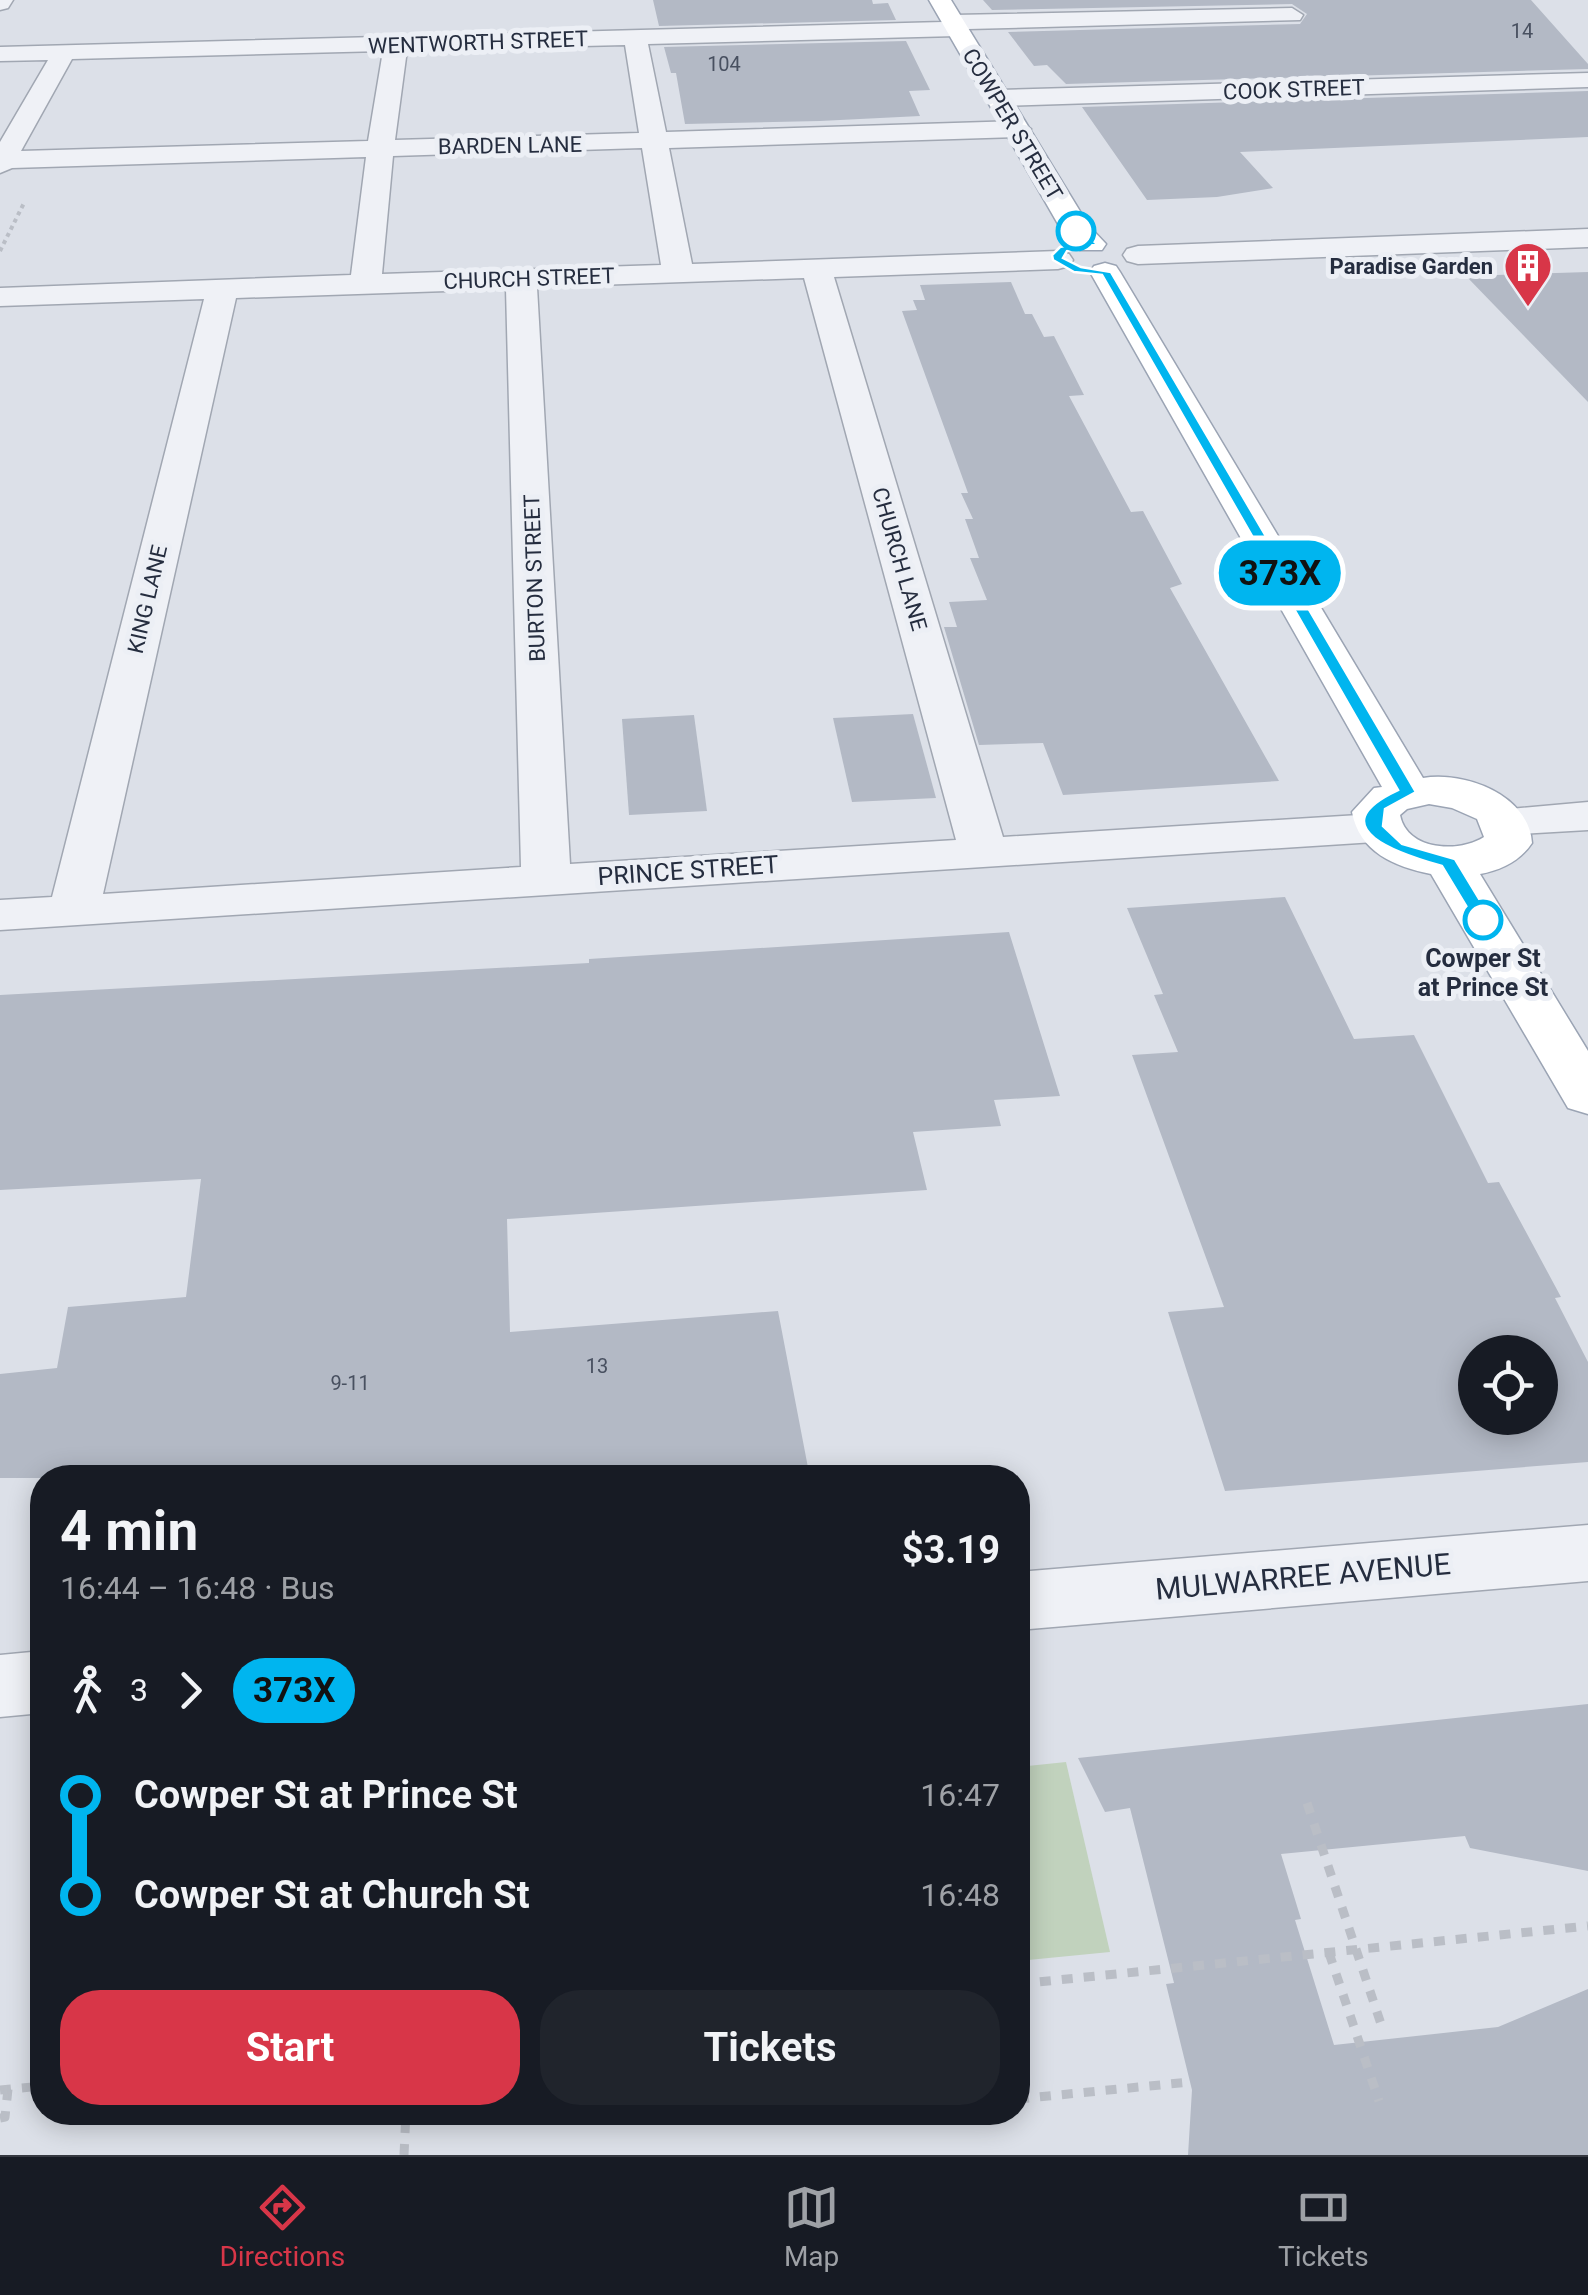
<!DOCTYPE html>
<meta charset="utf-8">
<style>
body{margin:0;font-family:Roboto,sans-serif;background:#20242c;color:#f1f3f6;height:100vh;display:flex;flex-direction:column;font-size:38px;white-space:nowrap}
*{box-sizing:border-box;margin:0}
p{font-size:32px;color:#9ea1a6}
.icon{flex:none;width:55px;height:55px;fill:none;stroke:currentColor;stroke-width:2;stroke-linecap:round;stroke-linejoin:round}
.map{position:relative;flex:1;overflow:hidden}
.details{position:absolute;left:30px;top:1465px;width:1000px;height:660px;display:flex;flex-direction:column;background:#171b24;border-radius:40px;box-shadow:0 5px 25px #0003}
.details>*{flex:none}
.badge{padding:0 20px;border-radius:32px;font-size:35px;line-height:65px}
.fabs{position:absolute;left:1458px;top:1335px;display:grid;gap:20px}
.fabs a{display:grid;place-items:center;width:100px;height:100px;border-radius:50%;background:#171b24;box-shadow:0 5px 25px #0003;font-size:50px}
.map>.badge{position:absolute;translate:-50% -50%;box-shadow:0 0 0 5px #fff}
.legs{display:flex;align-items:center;gap:15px;height:110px;padding:0 30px;font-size:32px}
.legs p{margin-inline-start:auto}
.summary{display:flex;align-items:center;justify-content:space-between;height:170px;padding:0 30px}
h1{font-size:55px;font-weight:700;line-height:75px}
.action{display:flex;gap:20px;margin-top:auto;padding:20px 30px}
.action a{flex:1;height:115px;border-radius:40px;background:#d83648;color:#fff;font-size:40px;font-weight:700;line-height:115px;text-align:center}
.action a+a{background:#20242c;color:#f1f3f6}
ul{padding:0 30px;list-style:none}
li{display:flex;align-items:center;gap:35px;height:100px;font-size:38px}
li i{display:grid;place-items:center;width:15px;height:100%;margin:0 12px;background:currentColor}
li i::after{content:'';width:25px;height:25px;margin:-12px;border:8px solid;border-radius:50%;background:#171b24}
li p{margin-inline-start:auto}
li:first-child i{background:linear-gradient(#0000 50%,currentColor 0)}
li:last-child i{background:linear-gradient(currentColor 50%,#0000 0)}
.menu{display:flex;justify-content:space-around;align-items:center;height:140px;border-top:2px solid #363941;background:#171b24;font-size:28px;color:#9ea1a6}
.menu a{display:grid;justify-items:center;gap:5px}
.menu .active{color:#d83648}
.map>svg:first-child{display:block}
.green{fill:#c1d2bd}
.building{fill:#b3b9c5;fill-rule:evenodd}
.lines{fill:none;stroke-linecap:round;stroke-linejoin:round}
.minor-casing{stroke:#a1a7b2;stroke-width:3}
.major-casing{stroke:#9ba4b4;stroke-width:3}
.path-far1{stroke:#babec6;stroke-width:4;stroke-dasharray:4 4;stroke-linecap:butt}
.path{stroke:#babec6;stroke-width:9;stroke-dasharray:11 11;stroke-linecap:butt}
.minor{fill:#eff1f6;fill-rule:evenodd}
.major{fill:#fff;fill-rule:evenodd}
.line-1{fill:#00b5ef;stroke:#fff;stroke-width:2.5}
.stop-1-dot{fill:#fff;stroke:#00b5ef;stroke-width:5}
.labels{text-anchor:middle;stroke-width:10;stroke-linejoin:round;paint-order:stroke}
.number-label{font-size:20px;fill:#485060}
.far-street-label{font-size:22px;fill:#252d3f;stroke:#eceff5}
.far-poi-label{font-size:22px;font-weight:bold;fill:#252d3f;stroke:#eceff5;text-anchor:end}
.street-label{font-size:25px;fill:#252d3f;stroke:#eceff5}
.stop-label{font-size:25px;font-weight:bold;fill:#252d3f;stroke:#eceff5}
.near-street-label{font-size:30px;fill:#252d3f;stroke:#eceff5}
</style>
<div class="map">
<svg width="1588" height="2155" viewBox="0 0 1588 2155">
<rect width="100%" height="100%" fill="#dce0e8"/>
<path class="green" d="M1066,1762L1110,1952L1018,1961V1767Z"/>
<g class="building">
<path d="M653,0H872L873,4L888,3L896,20L659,26Z"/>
<path d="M983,0H1531L1588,64V69L1066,84L1047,65L1034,66L1008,32L1300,24L1307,14L1292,4L992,10Z"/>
<path d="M906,41L930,90L909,91L920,116L820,121L685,124L676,73H671L664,47Z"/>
<path d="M1588,91V137L1240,152L1273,188L1217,197L1147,200L1082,107Z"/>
<path d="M1588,272V402L1466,276Z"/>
<path d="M1011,282L1025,314H1032L1044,337L1054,336L1084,395L1069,396L1131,512L1143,511L1182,584L1170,588L1279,781L1063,795L1043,743L979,745L944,627H957L949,602L987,600L970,558H979L965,519H973L961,493H968L902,311L917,310L913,300H925L920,285Z"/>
<path d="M913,714L936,798L852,802L833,718Z"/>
<path d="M694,715L707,811L629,815L622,719Z"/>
<path d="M1285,897L1354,1039L1414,1035L1488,1183L1499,1182L1561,1297L1555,1298L1588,1362V1462L1225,1491L1168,1312L1224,1307L1132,1055L1178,1052L1154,995L1163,994L1127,908ZM1475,1352H1540V1418H1475Z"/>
<path d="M1009,932L1060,1096L994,1100L1001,1126L913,1132L927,1190L507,1219L510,1332L778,1311L810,1478H0V1374L57,1368L68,1307L186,1297L201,1179L0,1190V995L589,963V959Z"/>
<path d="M1588,1704V1871L1470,1848L1465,1836L1281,1854L1301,1919L1295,1920L1334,2045L1498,2027L1588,1989V2155H1188L1192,2090L1166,1984L1174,1983L1130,1808L1105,1812L1078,1758Z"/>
</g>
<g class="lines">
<g class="minor-casing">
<g id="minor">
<path d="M0,0H13L8,8L0,10Z"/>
<path d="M1292,8L1303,15L1300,20L968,29L957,36L648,44L666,132L1018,121L1031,129L1018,137L669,148L692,264L1058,251L1069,254L1073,260L1069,266L1058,269L834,277L1003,837L1375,814L1392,818L1399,828L1392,838L1375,842L0,930V900L52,897L204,299L0,306V288L351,275L366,157L12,168L0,173V142L48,60L0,61V47L943,22L954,15ZM625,45L639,133L395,140L407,50ZM383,51L368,141L21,151L72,59ZM642,148L661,265L382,274L393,156ZM804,278L956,840L570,864L537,287ZM506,289L521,867L103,894L236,298Z"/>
<path d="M1588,73V87L1000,106L987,98L1000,90Z"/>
<path d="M1588,229V247L1138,264L1127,261L1123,255L1127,249L1138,246Z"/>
<path d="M1588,802V830L1505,835L1488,831L1481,821L1488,811Z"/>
<path d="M1588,1525V1581L1018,1630V1572Z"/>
<path d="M42,1651V1713L0,1717V1655Z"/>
</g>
</g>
<g class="major-casing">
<g id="major">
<path d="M929,0H951L1089,226L1106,244L1102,250H1080L1062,231Z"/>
<path d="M1105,263L1116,266L1120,272L1423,778C1465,771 1529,795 1532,843C1520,861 1501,870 1480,874L1588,1051V1114L1568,1108L1431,874C1395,867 1359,852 1352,812L1374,788L1382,787L1090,272L1094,266ZM1429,804L1452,808L1477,819L1484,837C1459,853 1407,851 1400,815L1407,809Z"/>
</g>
</g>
<path class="path-far1" d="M0,251L24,203"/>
<g class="path">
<path d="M1307,1803L1383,2030"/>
<path d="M1329,1953L1379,2101"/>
<path d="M1018,1984L1588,1926"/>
<path d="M0,2090L42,2086"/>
<path d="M1018,2099L1190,2082"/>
<path d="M437,2112V2125"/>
<path d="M0,2118L5,2117L8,2089"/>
<path d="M404,2155L406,2112"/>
</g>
<use href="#minor" class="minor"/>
<use href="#major" class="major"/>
</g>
<path class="line-1" d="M1073,229H1080L1097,244L1067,251L1063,258L1081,267L1111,272L1416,792L1385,809L1383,826L1402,844L1455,859L1492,920L1489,924H1477L1442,866C1403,855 1316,828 1398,790L1102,275L1074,272L1053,260L1052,255L1060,247L1083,242Z"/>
<defs>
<g id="building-pin" transform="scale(2.5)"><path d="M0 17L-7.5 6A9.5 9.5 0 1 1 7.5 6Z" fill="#d83648" stroke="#eceff5"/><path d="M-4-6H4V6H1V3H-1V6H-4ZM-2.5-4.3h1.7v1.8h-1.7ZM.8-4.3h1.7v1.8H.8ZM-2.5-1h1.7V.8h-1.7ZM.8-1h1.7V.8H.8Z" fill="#fff"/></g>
</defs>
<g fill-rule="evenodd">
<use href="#building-pin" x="1528" y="266"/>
</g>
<g class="stop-1-dot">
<circle cx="1076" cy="231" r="18"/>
<circle cx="1483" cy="920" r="18"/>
</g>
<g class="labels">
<g class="number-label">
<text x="1522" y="38">14</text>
<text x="724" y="71">104</text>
<text x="597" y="1373">13</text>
<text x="350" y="1390">9-11</text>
</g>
<g class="far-street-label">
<text transform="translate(478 42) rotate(-2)" y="8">WENTWORTH STREET</text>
<text transform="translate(1294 89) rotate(-2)" y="8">COOK STREET</text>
<text transform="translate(1013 124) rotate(59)" y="8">COWPER STREET</text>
<text transform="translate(510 145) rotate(-1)" y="8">BARDEN LANE</text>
<text transform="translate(529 278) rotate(-2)" y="8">CHURCH STREET</text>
<text transform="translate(900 559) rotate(74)" y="8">CHURCH LANE</text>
<text transform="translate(534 578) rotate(-92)" y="8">BURTON STREET</text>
<text transform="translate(147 599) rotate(-77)" y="8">KING LANE</text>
</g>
<g class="far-poi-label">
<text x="1493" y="274">Paradise Garden</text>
</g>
<g class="street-label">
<text transform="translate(688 870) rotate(-4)" y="9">PRINCE STREET</text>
</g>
<g class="stop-label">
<text x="1483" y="967">Cowper St<tspan x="1483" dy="29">at Prince St</tspan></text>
</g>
<g class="near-street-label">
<text transform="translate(1303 1577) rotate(-5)" y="10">MULWARREE AVENUE</text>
</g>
</g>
</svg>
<div class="fabs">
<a><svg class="icon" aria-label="locate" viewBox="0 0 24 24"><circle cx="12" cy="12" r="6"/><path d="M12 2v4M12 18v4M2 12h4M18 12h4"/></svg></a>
</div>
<b class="badge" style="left:1280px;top:573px;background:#00b5ef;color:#111">373X</b>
<section class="details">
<div class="summary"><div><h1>4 min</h1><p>16:44 – 16:48 · Bus</p></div><b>$3.19</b></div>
<div class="legs"><svg class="icon" aria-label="walk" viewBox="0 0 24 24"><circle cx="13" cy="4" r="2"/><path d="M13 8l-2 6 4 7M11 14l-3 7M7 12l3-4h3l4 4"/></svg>3<svg class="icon" aria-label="forward" viewBox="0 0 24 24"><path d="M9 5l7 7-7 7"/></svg><b class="badge" style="background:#00b5ef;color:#111">373X</b></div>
<ul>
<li><i style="color:#00b5ef"></i><b>Cowper St at Prince St</b><p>16:47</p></li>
<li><i style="color:#00b5ef"></i><b>Cowper St at Church St</b><p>16:48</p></li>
</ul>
<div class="action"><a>Start</a><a>Tickets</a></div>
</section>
</div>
<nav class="menu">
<a class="active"><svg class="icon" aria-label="directions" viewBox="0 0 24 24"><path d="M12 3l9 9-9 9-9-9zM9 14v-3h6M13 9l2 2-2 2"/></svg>Directions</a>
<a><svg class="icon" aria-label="map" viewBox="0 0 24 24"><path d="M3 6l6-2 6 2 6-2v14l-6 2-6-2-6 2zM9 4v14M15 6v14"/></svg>Map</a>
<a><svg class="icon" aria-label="tickets" viewBox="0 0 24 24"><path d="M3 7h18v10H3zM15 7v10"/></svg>Tickets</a>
</nav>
